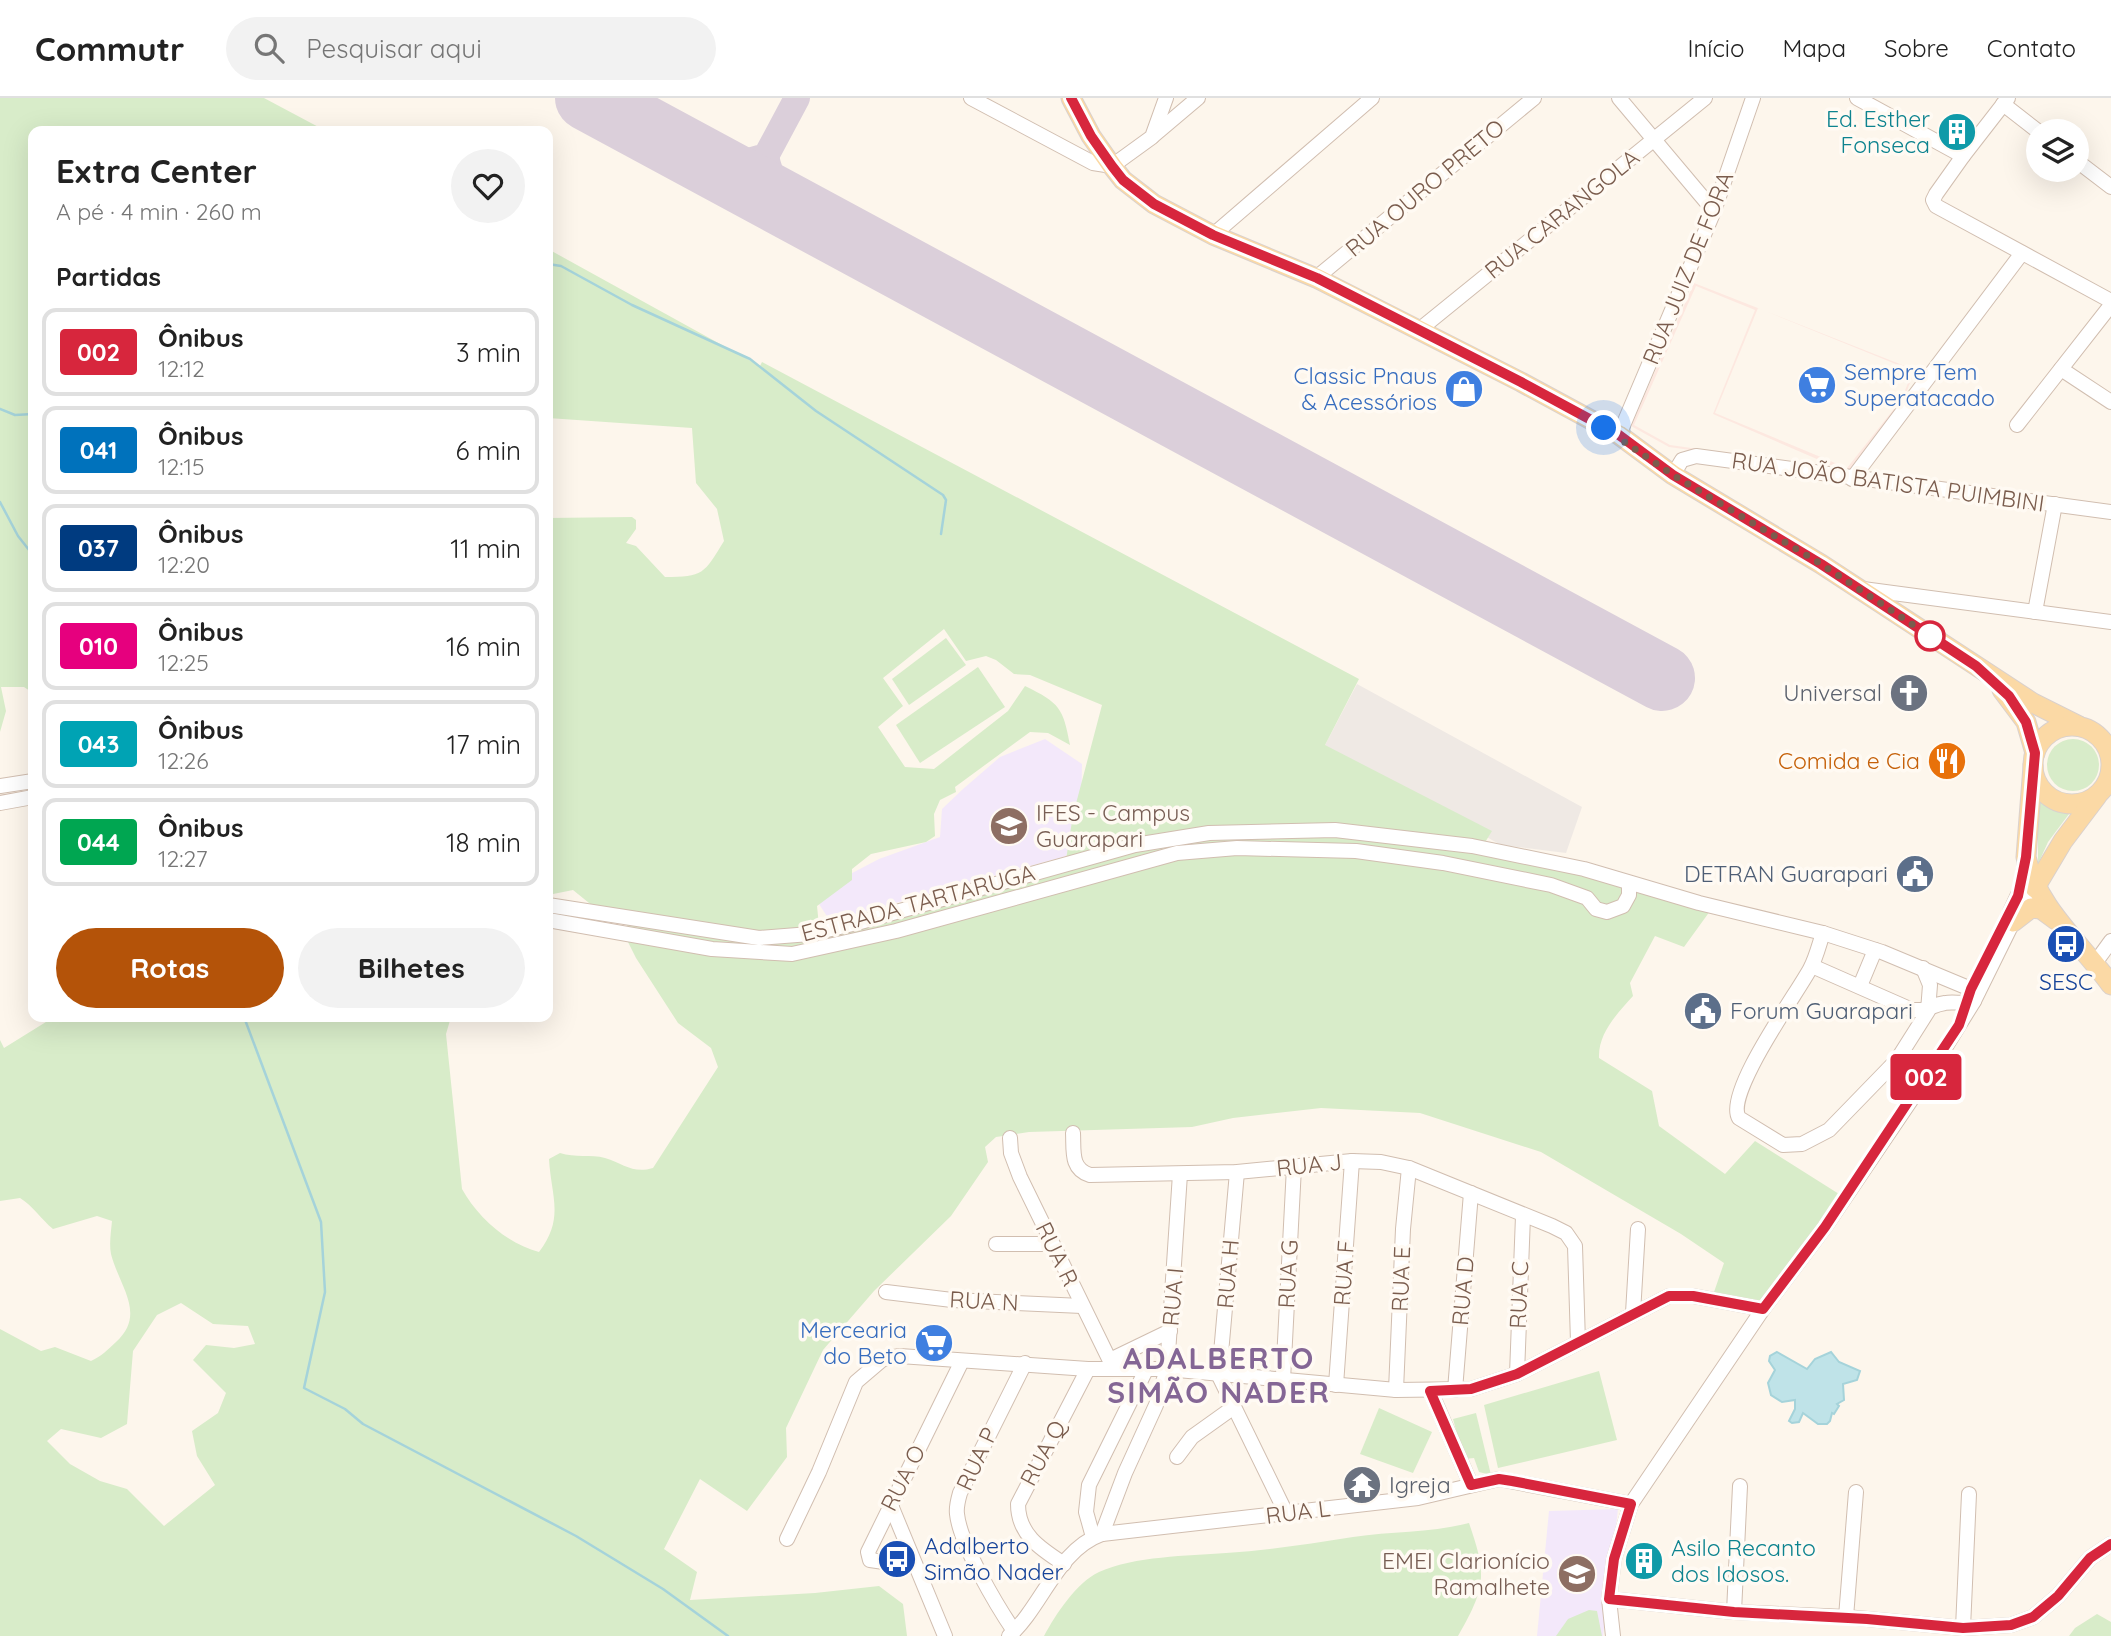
<!DOCTYPE html>
<html lang="pt">
<meta charset="utf-8">
<style>
body{margin:0;font-family:Quicksand,sans-serif;background:#f2f2f2;color:#222;height:100vh;display:flex;flex-direction:column;font-size:26px;white-space:nowrap}
*{box-sizing:border-box;margin:0}
p{font-size:23px;color:#767676}
.icon{flex:none;width:38px;height:38px;fill:none;stroke:currentColor;stroke-width:2;stroke-linecap:round;stroke-linejoin:round}
.map{position:relative;flex:1;overflow:hidden}
.side{position:absolute;left:28px;top:28px;width:525px;height:896px;display:flex;flex-direction:column;background:#fff;border-radius:14px;box-shadow:0 7px 28px #0002}
.side>*{flex:none}
.badge{padding:0 14px;border-radius:5px;font-size:24px;line-height:46px}
.controls{position:absolute;left:2026px;top:21px;display:grid;gap:14px}
.controls a{display:grid;place-items:center;width:63px;height:63px;border-radius:50%;background:#fff;box-shadow:0 7px 28px #0002;font-size:35px}
.you{position:absolute;width:35px;height:35px;margin:-18px;border:5px solid #fff;border-radius:50%;background:#1a73e8;box-shadow:0 0 0 10px #1a73e833}
.map>.badge{position:absolute;translate:-50% -50%;box-shadow:0 0 0 4px #fff}
h2{padding:0 28px;font-size:26px;line-height:63px}
.round{display:grid;place-items:center;flex:none;width:74px;height:74px;border-radius:37px;background:#f2f2f2}
.headline{display:flex;align-items:center;justify-content:space-between;height:119px;padding:0 28px}
h1{font-size:33px;font-weight:800;line-height:52px}
.action{display:flex;gap:14px;margin-top:auto;padding:14px 28px}
.action a{flex:1;height:80px;border-radius:42px;background:#b45309;color:#fff;font-size:28px;font-weight:800;line-height:80px;text-align:center}
.action a+a{background:#f2f2f2;color:#222}
ul{padding:0;list-style:none}
li{display:flex;align-items:center;gap:21px;height:88px;margin:0 14px 10px;padding:0 14px;border:4px solid #e0e0e0;border-radius:14px}
li div{flex:1}
li b{display:block;font-size:26px}
li em{font-style:normal}
li .badge{min-width:77px;font-weight:700;text-align:center}
header{display:flex;align-items:center;gap:42px;box-sizing:border-box;height:98px;padding:0 35px;background:#fff;border-bottom:2px solid #e0e0e0}
header strong{font-size:33px}
nav{display:flex;gap:38px;margin-inline-start:auto;font-size:24px}
.search{width:490px;height:63px;background:#f2f2f2;display:flex;align-items:center;gap:18px;box-sizing:border-box;padding:0 24px;border-radius:38px;color:#767676;font-size:26px}
.map>svg:first-child{display:block}
.commercial{fill:#fde8e0;fill-rule:evenodd}
.industrial{fill:#efe9e4}
.education{fill:#f3e8fa}
.green{fill:#d8ecc9;fill-rule:evenodd}
.water{fill:#bfe3e8;stroke:#a5d3da;stroke-width:2}
.lines{fill:none;stroke-linecap:round;stroke-linejoin:round}
.stream{stroke:#a5d3da;stroke-width:2.5}
.taxiway{stroke:#dbcfda;stroke-width:26}
.runway{stroke:#dbcfda;stroke-width:66}
.minor-casing{stroke:#d1beb0;stroke-width:16}
.major-casing{stroke:#dad1cd;stroke-width:21}
.minor{stroke:#fff;stroke-width:14}
.major{stroke:#fbd9a5;stroke-width:19}
.line-casing{stroke:#fff;stroke-width:16}
.line{stroke:#d7263d;stroke-width:10}
.walk{stroke:#7a5c4d;stroke-width:7;stroke-dasharray:0 12.6}
.stop-dot{fill:#fff;stroke:#d7263d;stroke-width:3.5}
.labels{text-anchor:middle;stroke-width:7;stroke-linejoin:round;paint-order:stroke}
.culture-label{font-size:23px;fill:#0d838f;stroke:#fffaf3;text-anchor:end}
.street-label{font-size:23px;fill:#7a5c4d;stroke:#fffaf3}
.shop-label{font-size:23px;fill:#366cbe;stroke:#fffaf3;text-anchor:end}
.worship-label{font-size:23px;fill:#5b616d;stroke:#fffaf3;text-anchor:end}
.food-label{font-size:23px;fill:#c56008;stroke:#fffaf3;text-anchor:end}
.education-label{font-size:23px;fill:#785e54;stroke:#fffaf3;text-anchor:start}
.service-label{font-size:23px;fill:#4e5e75;stroke:#fffaf3;text-anchor:end}
.transit-label{font-size:23px;fill:#164399;stroke:#fffaf3}
.district-label{font-size:30px;font-weight:bold;letter-spacing:2px;fill:#846695;stroke:#fffaf3}
</style>
<header>
<strong>Commutr</strong>
<div class="search"><svg class="icon" aria-label="search" viewBox="0 0 24 24"><circle cx="10" cy="10" r="6"/><path d="M15 15l6 6"/></svg>Pesquisar aqui</div>
<nav><a>Início</a><a>Mapa</a><a>Sobre</a><a>Contato</a></nav>
</header>
<div class="map">
<svg width="2111" height="1538" viewBox="0 0 2111 1538">
<rect width="100%" height="100%" fill="#fdf6ec"/>
<path class="commercial" d="M1694,185L1915,272L1903,303L1849,374L1669,349L1631,328ZM1696,188L1755,212L1713,316L1840,371L1670,347L1634,327ZM1758,210L1913,273L1901,302L1847,370L1715,315Z"/>
<path class="industrial" d="M1357,586L1582,709L1566,755L1501,747L1324,649Z"/>
<g class="education">
<path d="M1045,641L1082,666L1081,718L1066,758L830,823L819,806L835,784L879,761L940,739L942,711L963,691L1000,659Z"/>
<path d="M1618,1411L1603,1538H1537L1549,1413Z"/>
</g>
<g class="green">
<path d="M0,0H264L326,33H33V595L24,589H1L6,613L0,634Z"/>
<path d="M548,151L760,268L762,264L1359,581L1325,647L1492,733L1484,746L1718,802L1684,849L1655,838L1630,885L1633,898C1617,916 1598,935 1599,960L1652,993L1659,1028L1725,1076L1755,1043L1839,1096L1767,1203H1723L1713,1197L1724,1165L1681,1136L1541,1054L1420,1015L1321,1010L1233,1020L1192,1029L1029,1034L996,1039L985,1049L988,1064L951,1118L874,1193L823,1252L786,1330L787,1359L747,1413L700,1381L664,1451L697,1474L690,1502L815,1495L879,1488L903,1506L907,1538H0V1231L41,1253L55,1249L91,1263C102,1258 107,1252 116,1244C147,1216 119,1188 111,1156C109,1146 111,1134 112,1123L97,1118L53,1131C41,1121 33,1108 20,1100L0,1103V942L4,950L54,919H451L446,936L462,1091C478,1120 508,1146 539,1154C565,1120 551,1098 549,1061L560,1055C575,1060 591,1056 605,1060C624,1066 633,1076 653,1070L718,969L711,950L678,925L636,860L627,842V816L594,809L573,792L548,797V420L632,419L636,422V431L626,445L636,448L665,479C703,479 704,476 724,443L717,411L696,385L692,330L548,320ZM944,531L966,563L986,558L996,562L1014,576L1030,577L1102,607L1073,717L1065,768L819,828L817,808L852,782V771L871,756L926,744L935,738L934,716L940,702L956,694L955,689L1030,634L1048,635L1070,647C1063,610 1060,605 1025,588L1008,613L934,671L905,669L878,629L903,608L883,580ZM181,1205L213,1226L248,1228L255,1246L234,1250L206,1247L193,1262L226,1295L218,1315L192,1333L197,1358L215,1387L164,1428L127,1391L100,1383L70,1366L47,1343L61,1331L101,1340L127,1326L133,1253L157,1217Z"/>
<path d="M946,540L966,567L909,607L892,581Z"/>
<path d="M978,569L1005,609L920,665L896,627Z"/>
<circle cx="2073" cy="667" r="26"/>
<path d="M2038,691C2048,705 2059,708 2075,708L2048,744L2038,766Z"/>
<path d="M1599,1273L1617,1342L1498,1370L1484,1307Z"/>
<path d="M1379,1310L1432,1334L1413,1375L1360,1356Z"/>
<path d="M1476,1315L1491,1377L1479,1374L1474,1360L1464,1361L1453,1321Z"/>
<path d="M1469,1425C1487,1477 1486,1489 1458,1538H1044C1056,1516 1076,1485 1099,1474C1135,1458 1187,1458 1226,1455C1269,1452 1310,1446 1353,1439C1391,1433 1432,1435 1469,1425Z"/>
<path d="M1589,1512L1597,1513L1602,1538H1556L1568,1521Z"/>
<path d="M2097,1516L2111,1524V1538H2069L2075,1530Z"/>
</g>
<path class="water" d="M1777,1254L1807,1271L1815,1261L1831,1254L1839,1264L1860,1273L1857,1282L1843,1286L1844,1302L1837,1306L1839,1308L1834,1316L1832,1315L1830,1323L1827,1326H1818L1803,1315L1799,1324L1792,1325L1789,1323L1795,1311V1302L1782,1304L1771,1297L1768,1285L1775,1272L1769,1263L1770,1258Z"/>
<g class="lines">
<g class="stream">
<path d="M548,166L561,168L632,207L750,261L816,313L943,397L946,402L941,436"/>
<path d="M0,311L15,317L33,316"/>
<path d="M0,404L18,438L33,457"/>
<path d="M244,919L321,1124L325,1194L304,1290L345,1311L363,1326L576,1438L663,1491L728,1538"/>
</g>
<g class="taxiway">
<path d="M766,58C771,83 781,98 800,115"/>
<path d="M700,60L734,67L766,58L797,0"/>
</g>
<path class="runway" d="M588,0L1662,580"/>
<g class="minor-casing">
<g id="minor">
<path d="M971,0L1093,65L1112,68L1152,39L1166,0"/>
<path d="M1619,0L1714,113"/>
<path d="M1857,0L1963,58L1936,96L1933,102L1936,108L2111,203"/>
<path d="M2003,6L2039,34"/>
<path d="M1153,38L1198,0"/>
<path d="M1963,58L2008,0"/>
<path d="M2077,63L2111,89"/>
<path d="M1213,137L1372,0"/>
<path d="M1316,180L1534,0"/>
<path d="M1419,232L1705,0"/>
<path d="M2061,271L2111,304"/>
<path d="M2017,327L2111,207"/>
<path d="M1619,337L1714,113L1753,0"/>
<path d="M1673,377L1682,362L1696,358L2111,414"/>
<path d="M1852,381L2022,155"/>
<path d="M1863,491L2111,524"/>
<path d="M2035,514L2055,406"/>
<path d="M0,688L33,683"/>
<path d="M0,705L33,699"/>
<path d="M548,807L759,840L810,836L857,825L1135,747L1209,735L1335,732L1472,748L1584,771L1699,805L1823,835L1882,854L1978,894"/>
<path d="M2010,814L2021,790L2025,764"/>
<path d="M548,822L712,851L792,856L896,833L1177,755L1237,750L1356,753L1443,765L1551,787L1587,800L1596,811L1607,814L1623,808L1629,797V785"/>
<path d="M1823,835C1819,847 1816,860 1810,871C1796,897 1724,996 1739,1020L1783,1047L1802,1046L1829,1032L1897,962L1928,913L1930,887L1923,870"/>
<path d="M2095,865L2111,843"/>
<path d="M1812,868L1912,912C1932,913 1930,907 1945,905C1955,903 1964,907 1974,903"/>
<path d="M1860,888L1875,852"/>
<path d="M1073,1035C1074,1052 1070,1071 1090,1077L1237,1074L1352,1063L1381,1064L1409,1070L1552,1128L1566,1135L1575,1148L1578,1244"/>
<path d="M1010,1040L1011,1055L1020,1079L1113,1269"/>
<path d="M1237,1074L1219,1278L1286,1415"/>
<path d="M996,1146H1052"/>
<path d="M886,1194L952,1202L1082,1208"/>
<path d="M1633,1215L1638,1131"/>
<path d="M1110,1262L1170,1233"/>
<path d="M1517,1276L1523,1118"/>
<path d="M1283,1282L1294,1069"/>
<path d="M1336,1287L1352,1063"/>
<path d="M1396,1292L1403,1131L1409,1070"/>
<path d="M1430,1292L1471,1387"/>
<path d="M1455,1292L1471,1095"/>
<path d="M1177,1359L1192,1339L1234,1309"/>
<path d="M890,1405L945,1538"/>
<path d="M1102,1436L1125,1375L1156,1307L1167,1271L1180,1076"/>
<path d="M1093,1439L1086,1414L1089,1387L1146,1272"/>
<path d="M787,1441L819,1374L856,1284L883,1261L900,1258L1088,1271H1167L1396,1292L1471,1291L1517,1276L1669,1198H1693L1763,1211"/>
<path d="M910,1457L884,1464L870,1462L868,1454L962,1263"/>
<path d="M1064,1466C1041,1451 1018,1437 1018,1406L1088,1271"/>
<path d="M1609,1501L1734,1514L1846,1519L1963,1530L2011,1527L2033,1519L2058,1498L2090,1460L2111,1446"/>
<path d="M1734,1514L1740,1388"/>
<path d="M1846,1519L1856,1394"/>
<path d="M1963,1530L1969,1396"/>
<path d="M1014,1533C997,1508 960,1446 957,1416C956,1409 958,1402 960,1395L1025,1265"/>
<path d="M1009,1538C1042,1509 1057,1452 1102,1436L1418,1400L1499,1381L1631,1406"/>
<path d="M1613,1538L1609,1501L1614,1461L1631,1406L1763,1211L1825,1129L1930,974L1974,903L2013,824L2035,790"/>
</g>
</g>
<g class="major-casing">
<g id="major">
<path d="M1071,0L1091,38L1112,68L1123,82L1154,106L1213,137L1316,180L1521,284L1619,337L1673,377L1821,466L2033,605L2079,628"/>
<path d="M2002,592L2026,624L2035,655"/>
<circle cx="2072" cy="667" r="39"/>
<path d="M2033,668L2026,759C2037,810 2081,845 2111,887"/>
<path d="M2035,790L2063,743L2097,698"/>
<path d="M2013,824L2031,810L2041,811L2056,822"/>
</g>
</g>
<use href="#minor" class="minor"/>
<use href="#major" class="major"/>
</g>
<g class="lines">
<g class="line-casing">
<path id="line" d="M1071,0L1091,38L1112,68L1123,82L1154,106L1213,137L1317,180L1521,284L1619,337L1673,377L1821,466L1976,568L2009,598L2026,624L2035,655L2026,759L2018,798L1971,891L1959,927L1825,1129L1763,1211L1693,1198H1669L1517,1276L1471,1291L1430,1293L1471,1387L1499,1381L1512,1383L1631,1406L1614,1461L1609,1501L1734,1514L1867,1521L1963,1530L2011,1527L2033,1519L2058,1498L2090,1460L2111,1446"/>
</g>
<use href="#line" class="line"/>
<path class="walk" d="M1604,330L1673,377L1821,466L1930,538"/>
</g>
<defs>
<g id="building-disc" transform="scale(2.0125)"><circle r="9.5" fill="#0f9aa8" stroke="#fffaf3"/><path d="M-4-6H4V6H1V3H-1V6H-4ZM-2.5-4.3h1.7v1.8h-1.7ZM.8-4.3h1.7v1.8H.8ZM-2.5-1h1.7V.8h-1.7ZM.8-1h1.7V.8H.8Z" fill="#fff"/></g>
<g id="supermarket-disc" transform="scale(2.0125)"><circle r="9.5" fill="#3f7fe0" stroke="#fffaf3"/><path d="M-6-5.5h2.5l.6 2H6L4.5 2H-2.5L-4.4-4H-6ZM-1.5 3.2a1.3 1.3 0 1 0 .1 0ZM3 3.2a1.3 1.3 0 1 0 .1 0Z" fill="#fff"/></g>
<g id="shop-disc" transform="scale(2.0125)"><circle r="9.5" fill="#3f7fe0" stroke="#fffaf3"/><path d="M-5-2.5h2.3a2.7 3.5 0 0 1 5.4 0H5L5.5 6h-11ZM-1.5-2.5h3a1.5 2.3 0 0 0-3 0Z" fill="#fff"/></g>
<g id="church-disc" transform="scale(2.0125)"><circle r="9.5" fill="#6b7280" stroke="#fffaf3"/><path d="M-1.2-6h2.4v3.5h3.3v2.4h-3.3V6h-2.4V-.1h-3.3v-2.4h3.3Z" fill="#fff"/></g>
<g id="restaurant-disc" transform="scale(2.0125)"><circle r="9.5" fill="#e8710a" stroke="#fffaf3"/><path d="M-5-6h1v4h1v-4h1v4h1v-4h1v5L-1.5 .5V6h-2V.5L-5-1ZM5-6V6H3V1.5H1.5Q1.5-4 5-6Z" fill="#fff"/></g>
<g id="university-disc" transform="scale(2.0125)"><circle r="9.5" fill="#8d6e63" stroke="#fffaf3"/><path d="M0-5L7-2L0 1L-7-2ZM-4 1L0 2.5L4 1V4Q0 6-4 4Z" fill="#fff"/></g>
<g id="civic-disc" transform="scale(2.0125)"><circle r="9.5" fill="#5c6f8a" stroke="#fffaf3"/><path d="M-.6-6.5H3V-4.5H.6V-3L4-1V1h2V6H-6V1h2V-1L-.6-3ZM-1.2 2.5V6h2.4V2.5Z" fill="#fff"/></g>
<g id="bus-disc" transform="scale(2.0125)"><circle r="9.5" fill="#1a4fb4" stroke="#fffaf3"/><path d="M-5-6H5V4H4V6H2V4H-2V6H-4V4H-5ZM-3.5-4V0h7V-4ZM-3.5 1.2v1.5H-2V1.2ZM2 1.2v1.5H3.5V1.2Z" fill="#fff"/></g>
<g id="temple-disc" transform="scale(2.0125)"><circle r="9.5" fill="#6b7280" stroke="#fffaf3"/><path d="M0-6L5-2H3V0L6.5 2.5H4V6H1.5V3h-3V6H-4V2.5H-6.5L-3 0V-2H-5Z" fill="#fff"/></g>
<g id="school-disc" transform="scale(2.0125)"><circle r="9.5" fill="#8d6e63" stroke="#fffaf3"/><path d="M0-5L7-2L0 1L-7-2ZM-4 1L0 2.5L4 1V4Q0 6-4 4Z" fill="#fff"/></g>
</defs>
<g fill-rule="evenodd">
<use href="#building-disc" x="1957" y="34"/>
<use href="#supermarket-disc" x="1817" y="287"/>
<use href="#shop-disc" x="1464" y="291"/>
<use href="#church-disc" x="1909" y="595"/>
<use href="#restaurant-disc" x="1947" y="663"/>
<use href="#university-disc" x="1009" y="728"/>
<use href="#civic-disc" x="1915" y="776"/>
<use href="#bus-disc" x="2066" y="846"/>
<use href="#civic-disc" x="1703" y="913"/>
<use href="#supermarket-disc" x="934" y="1245"/>
<use href="#temple-disc" x="1362" y="1387"/>
<use href="#bus-disc" x="897" y="1461"/>
<use href="#building-disc" x="1644" y="1463"/>
<use href="#school-disc" x="1577" y="1476"/>
</g>
<circle class="stop-dot" cx="1930" cy="538" r="14"/>
<g class="labels">
<g class="culture-label">
<text x="1930" y="29">Ed. Esther<tspan x="1930" dy="26">Fonseca</tspan></text>
<text x="1671" y="1458" text-anchor="start">Asilo Recanto<tspan x="1671" dy="26">dos Idosos.</tspan></text>
</g>
<g class="street-label">
<text transform="translate(1425 90) rotate(-40)" y="8">RUA OURO PRETO</text>
<text transform="translate(1562 116) rotate(-39)" y="8">RUA CARANGOLA</text>
<text transform="translate(1688 170) rotate(-68)" y="8">RUA JUIZ DE FORA</text>
<text transform="translate(1888 384) rotate(8)" y="8">RUA JOÃO BATISTA PUIMBINI</text>
<text transform="translate(918 805) rotate(-15)" y="8">ESTRADA TARTARUGA</text>
<text transform="translate(1309 1067) rotate(-6)" y="8">RUA J</text>
<text transform="translate(1057 1156) rotate(64)" y="8">RUA R</text>
<text transform="translate(1344 1175) rotate(-86)" y="8">RUA F</text>
<text transform="translate(1228 1176) rotate(-85)" y="8">RUA H</text>
<text transform="translate(1288 1176) rotate(-87)" y="8">RUA G</text>
<text transform="translate(1401 1181) rotate(-88)" y="8">RUA E</text>
<text transform="translate(1463 1193) rotate(-85)" y="8">RUA D</text>
<text transform="translate(1519 1197) rotate(-88)" y="8">RUA C</text>
<text transform="translate(1173 1199) rotate(-85)" y="8">RUA I</text>
<text transform="translate(984 1203) rotate(3)" y="8">RUA N</text>
<text transform="translate(1043 1355) rotate(-62)" y="8">RUA Q</text>
<text transform="translate(977 1361) rotate(-65)" y="8">RUA P</text>
<text transform="translate(903 1380) rotate(-63)" y="8">RUA O</text>
<text transform="translate(1298 1414) rotate(-7)" y="8">RUA L</text>
</g>
<g class="shop-label">
<text x="1844" y="282" text-anchor="start">Sempre Tem<tspan x="1844" dy="26">Superatacado</tspan></text>
<text x="1437" y="286">Classic Pnaus<tspan x="1437" dy="26">&amp; Acessórios</tspan></text>
<text x="907" y="1240">Mercearia<tspan x="907" dy="26">do Beto</tspan></text>
</g>
<g class="worship-label">
<text x="1882" y="603">Universal</text>
<text x="1389" y="1395" text-anchor="start">Igreja</text>
</g>
<g class="food-label">
<text x="1920" y="671">Comida e Cia</text>
</g>
<g class="education-label">
<text x="1036" y="723">IFES - Campus<tspan x="1036" dy="26">Guarapari</tspan></text>
<text x="1550" y="1471" text-anchor="end">EMEI Clarionício<tspan x="1550" dy="26">Ramalhete</tspan></text>
</g>
<g class="service-label">
<text x="1888" y="784">DETRAN Guarapari</text>
<text x="1730" y="921" text-anchor="start">Forum Guarapari</text>
</g>
<g class="transit-label">
<text x="2066" y="892">SESC</text>
<text x="924" y="1456" text-anchor="start">Adalberto<tspan x="924" dy="26">Simão Nader</tspan></text>
</g>
<g class="district-label">
<text x="1219" y="1271">ADALBERTO<tspan x="1219" dy="34">SIMÃO NADER</tspan></text>
</g>
</g>
</svg>
<div class="controls">
<a><svg class="icon" aria-label="layers" viewBox="0 0 24 24"><path d="M12 4l9 5-9 5-9-5zM3 14l9 5 9-5"/></svg></a>
</div>
<div class="you" style="left:1604px;top:330px"></div>
<b class="badge" style="left:1926px;top:979px;background:#d7263d;color:#fff">002</b>
<section class="side">
<div class="headline"><div><h1>Extra Center</h1><p>A pé · 4 min · 260 m</p></div><a class="round"><svg class="icon" aria-label="heart" viewBox="0 0 24 24"><path d="M12 20l-8-8c-3-5 5-10 8-4 3-6 11-1 8 4z"/></svg></a></div>
<h2>Partidas</h2>
<ul>
<li><span class="badge" style="background:#d7263d;color:#fff">002</span><div><b>Ônibus</b><p>12:12</p></div><em>3 min</em></li>
<li><span class="badge" style="background:#0072bc;color:#fff">041</span><div><b>Ônibus</b><p>12:15</p></div><em>6 min</em></li>
<li><span class="badge" style="background:#003b80;color:#fff">037</span><div><b>Ônibus</b><p>12:20</p></div><em>11 min</em></li>
<li><span class="badge" style="background:#e6007e;color:#fff">010</span><div><b>Ônibus</b><p>12:25</p></div><em>16 min</em></li>
<li><span class="badge" style="background:#00a3b4;color:#fff">043</span><div><b>Ônibus</b><p>12:26</p></div><em>17 min</em></li>
<li><span class="badge" style="background:#00a651;color:#fff">044</span><div><b>Ônibus</b><p>12:27</p></div><em>18 min</em></li>
</ul>
<div class="action"><a>Rotas</a><a>Bilhetes</a></div>
</section>
</div>
